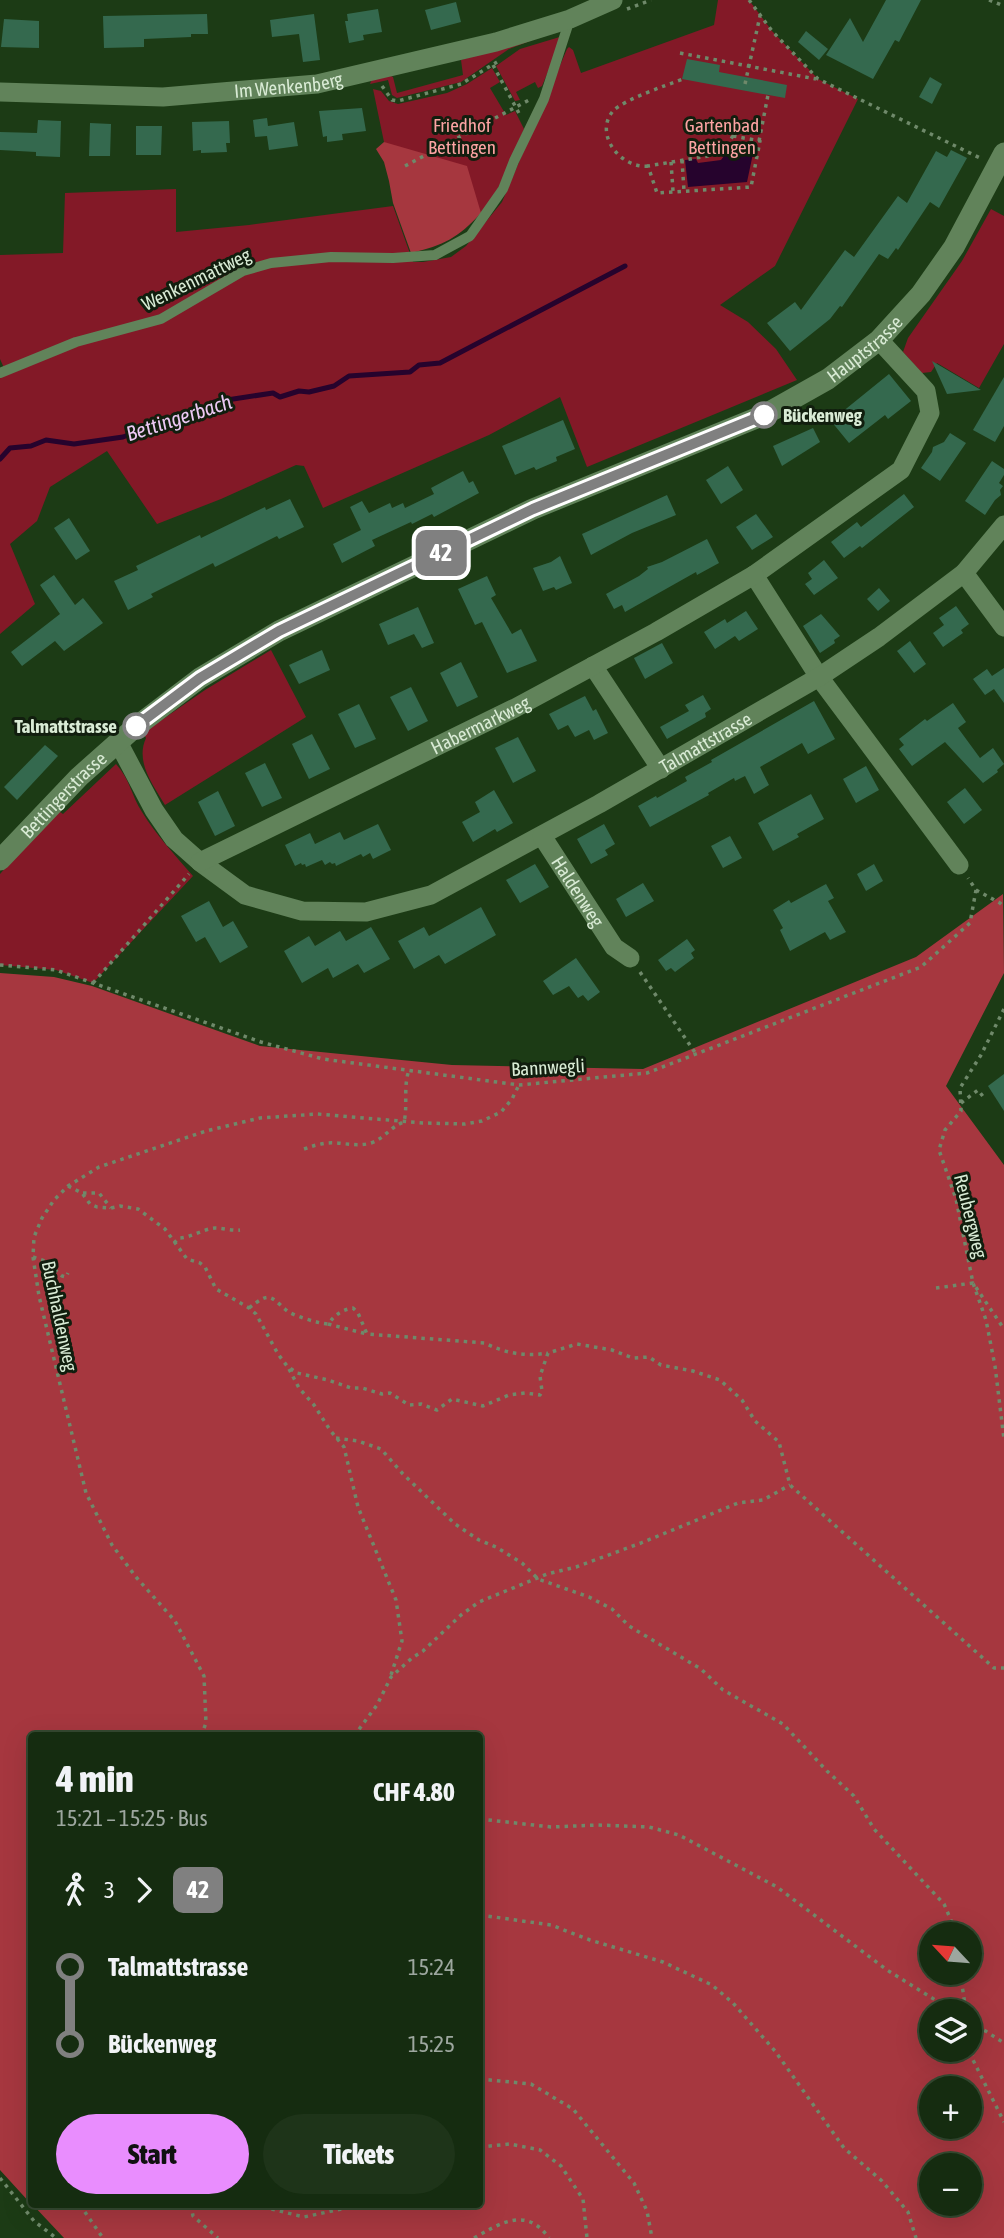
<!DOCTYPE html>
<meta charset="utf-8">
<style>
body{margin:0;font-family:"Asap Condensed",sans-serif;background:#1e3419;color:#f1f3f6;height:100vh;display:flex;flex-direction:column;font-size:26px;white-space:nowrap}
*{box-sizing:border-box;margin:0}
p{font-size:23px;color:#9da79f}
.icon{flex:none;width:38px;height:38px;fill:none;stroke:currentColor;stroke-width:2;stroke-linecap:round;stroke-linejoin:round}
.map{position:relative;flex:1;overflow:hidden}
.panel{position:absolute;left:28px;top:1732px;width:455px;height:476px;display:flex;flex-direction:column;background:#152c10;border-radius:7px;box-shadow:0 7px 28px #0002,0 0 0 2px #344830}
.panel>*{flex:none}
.badge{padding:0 14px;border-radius:10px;font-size:24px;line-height:46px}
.needle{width:46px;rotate:296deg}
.fabs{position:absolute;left:919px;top:1922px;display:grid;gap:14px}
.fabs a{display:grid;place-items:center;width:63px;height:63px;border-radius:50%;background:#152c10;box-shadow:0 7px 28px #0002,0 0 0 2px #344830;font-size:35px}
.map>.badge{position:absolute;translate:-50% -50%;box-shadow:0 0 0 4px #fff}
.legs{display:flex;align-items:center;gap:10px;height:77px;padding:0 28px;font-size:23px}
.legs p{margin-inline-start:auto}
.headline{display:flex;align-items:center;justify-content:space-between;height:119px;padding:0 28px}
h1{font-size:38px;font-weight:800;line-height:52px}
.cta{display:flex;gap:14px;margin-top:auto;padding:14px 28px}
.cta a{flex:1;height:80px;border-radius:42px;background:#e98dfe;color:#111;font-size:28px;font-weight:800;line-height:80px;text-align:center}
.cta a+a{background:#1e3419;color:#f1f3f6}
ul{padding:0 28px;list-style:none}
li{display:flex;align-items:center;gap:24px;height:77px;font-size:26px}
li i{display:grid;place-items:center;width:10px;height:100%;margin:0 9px;background:currentColor}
li i::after{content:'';width:18px;height:18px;margin:-9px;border:5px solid;border-radius:50%;background:#152c10}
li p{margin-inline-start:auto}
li:first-child i{background:linear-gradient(#0000 50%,currentColor 0)}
li:last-child i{background:linear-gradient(currentColor 50%,#0000 0)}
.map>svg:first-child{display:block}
.green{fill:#831927}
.forest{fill:#a6373f;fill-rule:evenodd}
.water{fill:#26032d}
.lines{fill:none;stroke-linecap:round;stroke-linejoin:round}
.stream{stroke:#26032d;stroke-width:5}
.building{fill:#34694e}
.path{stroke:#6f896a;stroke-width:3.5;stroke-dasharray:3.5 5;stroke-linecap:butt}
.lane{stroke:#61835a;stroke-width:10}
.street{stroke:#61835a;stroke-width:19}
.secondary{stroke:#61835a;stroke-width:21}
.line-1-casing{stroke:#fff;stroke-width:16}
.line-1{stroke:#808080;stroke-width:10}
.stop-1-dot{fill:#fff;stroke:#808080;stroke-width:3.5}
.labels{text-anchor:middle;stroke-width:6;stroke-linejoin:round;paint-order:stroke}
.street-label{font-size:19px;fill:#d9ebd5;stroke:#111e0e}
.park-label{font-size:19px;fill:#fca3a3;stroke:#111e0e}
.stop-label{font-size:19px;font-weight:bold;fill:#d9ebd5;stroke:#111e0e;text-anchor:start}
.water-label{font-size:21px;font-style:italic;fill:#edc9f5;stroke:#111e0e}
</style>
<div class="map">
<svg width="1004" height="2238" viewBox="0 0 1004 2238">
<rect width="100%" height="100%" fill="#1c3b15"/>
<g class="green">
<path d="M718,0H749L772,31L818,79L858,99L775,266L720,305L748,322L776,349L797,380L587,467L560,397L489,435L323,508L304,466L296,465L221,499L157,524L107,451L50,487L37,521L10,544L35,604L0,634V370L4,368L0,359V255L63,253L65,193L176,189V232L249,225L393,206L413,262H423L451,257L466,246L502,202L567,49L569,47L573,50L581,73L714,25Z"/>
<path d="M564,28L509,49L461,82L397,98L392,95L388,80L370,84L372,79L391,76L393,77L397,93L463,75L461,60Z"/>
<path d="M563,36L542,86L538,88L535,82L516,92L520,100L515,101L496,66L520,49Z"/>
<path d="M492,68L500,82L490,88L506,115L515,111L524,129L498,189L481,213L384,142L373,89L381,91L389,101L398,104L447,93L467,84Z"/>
<path d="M991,209L1004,216V344L979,388L937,363L931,372L922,373L903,352L908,338L962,261Z"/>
<path d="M271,650L306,717L165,805C153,785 135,762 146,738L143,733L205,690Z"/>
<path d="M116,764C130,779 131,795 142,812C156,835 175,855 193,876L93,983L56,970L0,965V874L57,810L63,814Z"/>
</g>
<g class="forest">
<path d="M384,142L467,166L481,213C458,238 444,245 411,253L393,203L389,181L384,162L376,149Z"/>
<path d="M1003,894L1004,973L946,1086L1004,1165V2238H64L33,2205H480V1736H32L31,2204L0,2170V973L54,977L92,986L260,1046L452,1065L643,1069L916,957ZM931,1934H970V1972H931ZM931,2011H970V2049H931ZM931,2088H970V2126H931ZM931,2165H970V2203H931Z"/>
</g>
<path class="water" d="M735,141L755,144L747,182L688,187L685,160L696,159L698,163L721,160Z"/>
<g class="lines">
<path class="stream" d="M0,459L10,448L31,446L46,440L74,444L123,437L168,420L192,418L202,413L214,402L273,393L280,397L299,391L309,392L334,386L349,376L410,372L419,365L440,363L625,266"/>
</g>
<g class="building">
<path d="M886,0H921L899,42L895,40L873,79L826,55L850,18L863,42Z"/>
<path d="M456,2L461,22L431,30L425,10Z"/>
<path d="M378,9L382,32L363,35L364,40L349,43L345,21H348L347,14Z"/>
<path d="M207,14L208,34H191V37L144,39V47L104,48L103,16Z"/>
<path d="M314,14L320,60L303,62L299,34L272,37L270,20Z"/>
<path d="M4,19L39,21V48L1,47Z"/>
<path d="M806,31L828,49L819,60L798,42Z"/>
<path d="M687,59L720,65L719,72L787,85L785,98L682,79Z"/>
<path d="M930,77L942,84L932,104L919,97Z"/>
<path d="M362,108L366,131L342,134L343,140L327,142V136L323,137L319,111Z"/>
<path d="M267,118L268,126L294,122L298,146L269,150L267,136L255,137L253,120Z"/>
<path d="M38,120L61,121L60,157L36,156V152L0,150V132L37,133Z"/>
<path d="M229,121L230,143H226L227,152L201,153V150L193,151L192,122Z"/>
<path d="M90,123L111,124L110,156H89Z"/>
<path d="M136,126H162L161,155H136Z"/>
<path d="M951,150L967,158L939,208L930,202L898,250L896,248L888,259L879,254L842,307L840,306L830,319L790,351L767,323L795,302L801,310L845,250L854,257L898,196L907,203L936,151L947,157Z"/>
<path d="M932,361L981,390L947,394Z"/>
<path d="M889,374L911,401L888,419L885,415L849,443L831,421Z"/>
<path d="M1004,377V426L995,442L973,430Z"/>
<path d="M563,420L575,449L556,457L557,461L536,470L534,467L515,475L502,446Z"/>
<path d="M813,428L820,442L782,466L773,446Z"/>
<path d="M950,433L966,443L940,481L921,468L932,452L933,447L944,442Z"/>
<path d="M992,461L1004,469V475L999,483L1003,486L1000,490L1001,495L995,500L985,515L965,501Z"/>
<path d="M728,466L743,490L721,504L706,480Z"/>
<path d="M463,471L469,483L473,481L479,493L434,517L432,514L412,524L411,522L372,540L375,546L342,563L333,544L361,530L350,507L362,501L369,513L390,503L392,508L403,503L405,508L434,494L431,488Z"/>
<path d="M904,494L914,507L862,548L860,546L844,558L831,542L857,522L861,527Z"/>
<path d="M667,495L676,515L632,533L591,555L582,534Z"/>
<path d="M290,499L304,527L279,539L277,536L215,567L213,563L151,594L153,597L128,610L114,581L138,570L136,566L200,535L201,538L265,507L266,510Z"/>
<path d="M756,514L773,537L752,550L736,527Z"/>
<path d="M69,518L90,551L76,560L54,528Z"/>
<path d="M707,539L719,563L697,575L696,572L625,612L622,605L614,609L606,594L639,576L648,569L647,567L662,562Z"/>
<path d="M560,556L572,583L556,590L554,587L543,591L533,568L551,562Z"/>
<path d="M824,560L838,578L814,595L805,584L812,579L808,573Z"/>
<path d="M54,575L75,605L83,598L103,623L64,651L55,641L22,666L11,652L60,614L40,585Z"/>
<path d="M487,576L496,595L491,598L512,634L521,629L537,661L507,673L482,622L475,625L458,589Z"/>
<path d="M879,588L890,601L878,611L867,599Z"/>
<path d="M956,606L969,624L961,630L963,633L943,647L933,633L944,625L939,618Z"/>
<path d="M418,607L434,643L422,648L414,634L388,645L379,624Z"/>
<path d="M746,611L758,629L739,641L735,636L715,649L704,632L725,619L727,623Z"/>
<path d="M821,614L840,636L834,640L835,643L820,653L803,626Z"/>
<path d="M910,641L926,664L914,673L897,651Z"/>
<path d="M662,643L673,663L645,679L634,658Z"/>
<path d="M322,650L330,670L299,684L289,665Z"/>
<path d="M461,662L478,697L457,707L440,673Z"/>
<path d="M1004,668V703L994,689L985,695L973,679L987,669L992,676Z"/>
<path d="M411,687L428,721L408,731L390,697Z"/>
<path d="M703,695L711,709L705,713L706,717L667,739L660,727L689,711L685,705Z"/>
<path d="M585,696L593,711L596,709L608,733L594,740L589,730L575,737L568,725L558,730L549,714Z"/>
<path d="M814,701L835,739L808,754L802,743L760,767L769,785L754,794L745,776L735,781L734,778L708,793L709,795L650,827L638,806L656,796L657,798L687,781L685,777L712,762L711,760Z"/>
<path d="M953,703L966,722L958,728L980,758L993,748L1004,764L997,770L998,772L983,783L945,742L912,766L899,749L904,745L899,739L925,719L927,721Z"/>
<path d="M359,704L376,739L355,748L338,714Z"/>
<path d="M312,734L330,769L309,779L292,744Z"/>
<path d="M518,737L536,771L513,783L495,748Z"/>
<path d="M45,745L58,756L17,800L4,787Z"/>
<path d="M265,763L282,798L262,807L245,773Z"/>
<path d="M866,766L879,790L856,803L843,779Z"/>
<path d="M965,788L982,810L964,824L947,802Z"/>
<path d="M494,790L513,823L497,832L495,829L473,842L462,822L480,812L475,802Z"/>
<path d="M218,791L235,826L215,836L198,802Z"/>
<path d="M811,794L824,819L797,834L799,837L773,851L758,823Z"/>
<path d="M378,824L391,850L373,859L370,853L363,857L361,854L336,866L335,863L332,864L330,862L325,865L322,860L306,867L305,864L302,865L301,863L295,866L285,845L310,833L315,844L340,832L344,840Z"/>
<path d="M604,824L615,844L605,850L608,855L591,864L577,839Z"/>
<path d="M730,836L742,858L723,868L711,846Z"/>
<path d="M535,864L549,887L520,903L506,880Z"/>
<path d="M874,864L883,881L866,891L857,874Z"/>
<path d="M643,883L654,901L626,917L616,899Z"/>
<path d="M826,884L834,898L828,901L846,932L830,940L825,932L790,951L780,930L783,928L773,910L789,900L791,903Z"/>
<path d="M209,901L223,927L233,921L248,947L220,963L205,937L196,942L181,916Z"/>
<path d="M481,907L496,935L445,964L439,955L414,969L398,941L424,927L429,936Z"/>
<path d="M371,927L390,959L364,973L358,964L333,978L328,968L302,983L284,951L309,936L315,946L340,931L346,941Z"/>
<path d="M687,939L695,950L691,953L694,958L675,972L671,968L666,971L658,960Z"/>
<path d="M576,958L600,992L588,1001L583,995L578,998L569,986L553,995L543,981Z"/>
<path d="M1004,1074V1111L988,1086Z"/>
</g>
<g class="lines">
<g class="path">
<path d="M749,0L772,31L818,79L980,158"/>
<path d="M989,0L1004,6"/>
<path d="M627,9L651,0"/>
<path d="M680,53L816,79"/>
<path d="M493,65L521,117"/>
<path d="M745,84L760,16"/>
<path d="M382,86L392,100L398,101L461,84L497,62"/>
<path d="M733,136L760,141L751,187L657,193L648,166L720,154Z"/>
<path d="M759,141L768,95"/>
<path d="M682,160L684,191"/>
<path d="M671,162L673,191"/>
<path d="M405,166L529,100"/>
<path d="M648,166C622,169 593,135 613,111C623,100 667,85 683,79"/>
<path d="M976,890L1000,903L1004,907"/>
<path d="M0,965L56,970L261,1042L323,1059L519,1085L647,1073L921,967L970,923L976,890L968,878"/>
<path d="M640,972L696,1054"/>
<path d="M93,983L189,874"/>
<path d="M1004,1009L981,1055L960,1088L961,1111L945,1130L939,1150L956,1199L973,1283L986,1320L995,1366L1004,1439"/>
<path d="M961,1103L978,1090L985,1099"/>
<path d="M304,1149C310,1147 315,1145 321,1144C337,1140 354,1148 371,1143C385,1138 390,1127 404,1122C408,1105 403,1087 409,1070"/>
<path d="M68,1186L82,1193L90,1204L97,1207L111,1208L120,1206L138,1209L165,1229L187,1259L200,1263L205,1267L216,1289L249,1308L256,1314L278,1354L287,1366L297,1373L328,1380L351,1388H362L382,1394L390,1393L409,1405L421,1404L437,1410L452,1399L483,1406L509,1395L525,1393L540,1395L542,1391L540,1376L548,1353L577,1344L612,1350L633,1358L649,1357L661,1365L693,1371L720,1380L742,1400L755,1421L779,1442L790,1485L994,1668H1004"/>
<path d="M83,1193H99L111,1208"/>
<path d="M174,1243L179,1238C190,1238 203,1229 215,1228C223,1228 231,1231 240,1230"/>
<path d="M33,1257L45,1261L62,1276L66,1277L68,1273"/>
<path d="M936,1288L973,1283L1004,1329"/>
<path d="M249,1308C270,1292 269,1295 286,1310C291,1315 320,1324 328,1324C335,1315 341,1310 353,1308L358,1313L367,1334L485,1343C504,1353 526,1357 547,1353"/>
<path d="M328,1324L367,1334"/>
<path d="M289,1369L299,1388L314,1405L330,1430L344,1447L358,1507L396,1600L402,1641L391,1675"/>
<path d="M336,1438L358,1441L381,1449L403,1474L455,1524L479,1540L496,1547L522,1563L538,1579L589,1597L612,1609L629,1626L701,1669L723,1690L783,1724L827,1771L854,1796L874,1829L944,1904L953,1925L954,1934"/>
<path d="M201,1736L206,1723L204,1676L175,1621L136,1577L112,1545L86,1493L39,1296L33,1257L34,1237L42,1218L54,1200L68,1186L99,1167L206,1131L260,1118L317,1114L423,1123L465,1124L482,1121L501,1112L512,1099L519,1085"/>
<path d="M354,1736L377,1705L391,1677L412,1658L423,1651L461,1615L479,1602L547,1574L576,1567L641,1543L738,1503L763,1500L790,1485"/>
<path d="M480,1819L551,1827L598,1825L649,1827L679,1835L777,1887L887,1970L953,2011"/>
<path d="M480,1915L551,1925L590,1940L663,1962L712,1985L733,2003L775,2051L844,2148L882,2181L908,2212L916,2238"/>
<path d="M960,1972L966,2011"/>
<path d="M970,2021L1004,2043"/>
<path d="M970,2035L973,2060L1004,2122"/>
<path d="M480,2079L531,2084L573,2109L634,2183L647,2211L652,2238"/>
<path d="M480,2147L510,2144L540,2150L561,2166L583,2199L587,2238"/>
<path d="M0,2178L34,2221L56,2238"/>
<path d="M80,2205L103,2238"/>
<path d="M191,2205L193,2216L218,2238"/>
<path d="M255,2205L304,2217L360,2205"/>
<path d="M474,2238C501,2223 526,2206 549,2238"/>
</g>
<path class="lane" d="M0,373L76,342L161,319L243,271L271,263L331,257L393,258L435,255L470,236L503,189L514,161L544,99L570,19"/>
<g class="street">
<path id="s1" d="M0,92L163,97L317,84L496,42L570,19L613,0"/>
<path d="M879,340L926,391L930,413L901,470L754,575L819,677L959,865"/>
<path d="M964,573L1004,627"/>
<path d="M593,666L661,769"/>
<path id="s2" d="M118,742L154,810L174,839L200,862L245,895L302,911L366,912L431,895L599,804L819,677L879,637L964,573L1004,525"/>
<path id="s3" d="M542,836L614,947L630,958"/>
<path id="s4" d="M200,862L515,708L656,632L754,575"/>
</g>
<path class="secondary" id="s5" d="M0,860L79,777L133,729L200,678L279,631L533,509L764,415L828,379L879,340L921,294L954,247L1004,153"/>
</g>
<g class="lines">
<g class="line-1-casing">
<path id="line-1" d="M136,726L200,678L279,631L533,509L764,415"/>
</g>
<use href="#line-1" class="line-1"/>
</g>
<g class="stop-1-dot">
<circle cx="764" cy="415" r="12"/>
<circle cx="136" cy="726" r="12"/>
</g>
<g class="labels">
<g class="street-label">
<text dy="7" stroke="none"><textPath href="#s1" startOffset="289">Im Wenkenberg</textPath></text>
<text transform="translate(196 279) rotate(-26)" y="7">Wenkenmattweg</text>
<text dy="7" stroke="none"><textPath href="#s5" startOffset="1015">Hauptstrasse</textPath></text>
<text dy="7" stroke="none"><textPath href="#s4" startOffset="312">Habermarkweg</textPath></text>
<text dy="7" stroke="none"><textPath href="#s2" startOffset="707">Talmattstrasse</textPath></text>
<text dy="7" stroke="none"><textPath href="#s5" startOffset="91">Bettingerstrasse</textPath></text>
<text dy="7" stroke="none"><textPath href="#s3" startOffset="66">Haldenweg</textPath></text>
<text transform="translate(548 1067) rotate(-3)" y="7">Bannwegli</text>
<text transform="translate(971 1216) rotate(76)" y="7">Reubergweg</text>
<text transform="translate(60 1316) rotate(78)" y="7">Buchhaldenweg</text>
</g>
<g class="park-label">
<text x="462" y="132">Friedhof<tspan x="462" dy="22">Bettingen</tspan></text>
<text x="722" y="132">Gartenbad<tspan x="722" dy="22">Bettingen</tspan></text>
</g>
<g class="stop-label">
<text x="783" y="422">Bückenweg</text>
<text x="117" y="733" text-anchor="end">Talmattstrasse</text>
</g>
<g class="water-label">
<text transform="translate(179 418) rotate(-18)" y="7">Bettingerbach</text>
</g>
</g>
</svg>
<div class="fabs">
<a><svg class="needle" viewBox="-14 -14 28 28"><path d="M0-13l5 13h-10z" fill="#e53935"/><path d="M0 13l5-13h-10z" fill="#9da79f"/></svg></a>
<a><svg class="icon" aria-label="layers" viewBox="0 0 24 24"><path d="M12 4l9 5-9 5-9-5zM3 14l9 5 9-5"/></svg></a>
<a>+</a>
<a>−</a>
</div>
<b class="badge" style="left:441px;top:553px;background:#808080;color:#fff">42</b>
<section class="panel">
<div class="headline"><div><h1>4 min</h1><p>15:21 – 15:25 · Bus</p></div><b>CHF 4.80</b></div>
<div class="legs"><svg class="icon" aria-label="walk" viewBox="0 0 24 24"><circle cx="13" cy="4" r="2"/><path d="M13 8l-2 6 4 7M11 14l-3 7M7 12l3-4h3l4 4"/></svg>3<svg class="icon" aria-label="forward" viewBox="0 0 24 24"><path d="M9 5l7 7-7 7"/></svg><b class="badge" style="background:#808080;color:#fff">42</b></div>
<ul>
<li><i style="color:#808080"></i><b>Talmattstrasse</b><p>15:24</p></li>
<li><i style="color:#808080"></i><b>Bückenweg</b><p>15:25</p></li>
</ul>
<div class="cta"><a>Start</a><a>Tickets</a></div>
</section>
</div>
